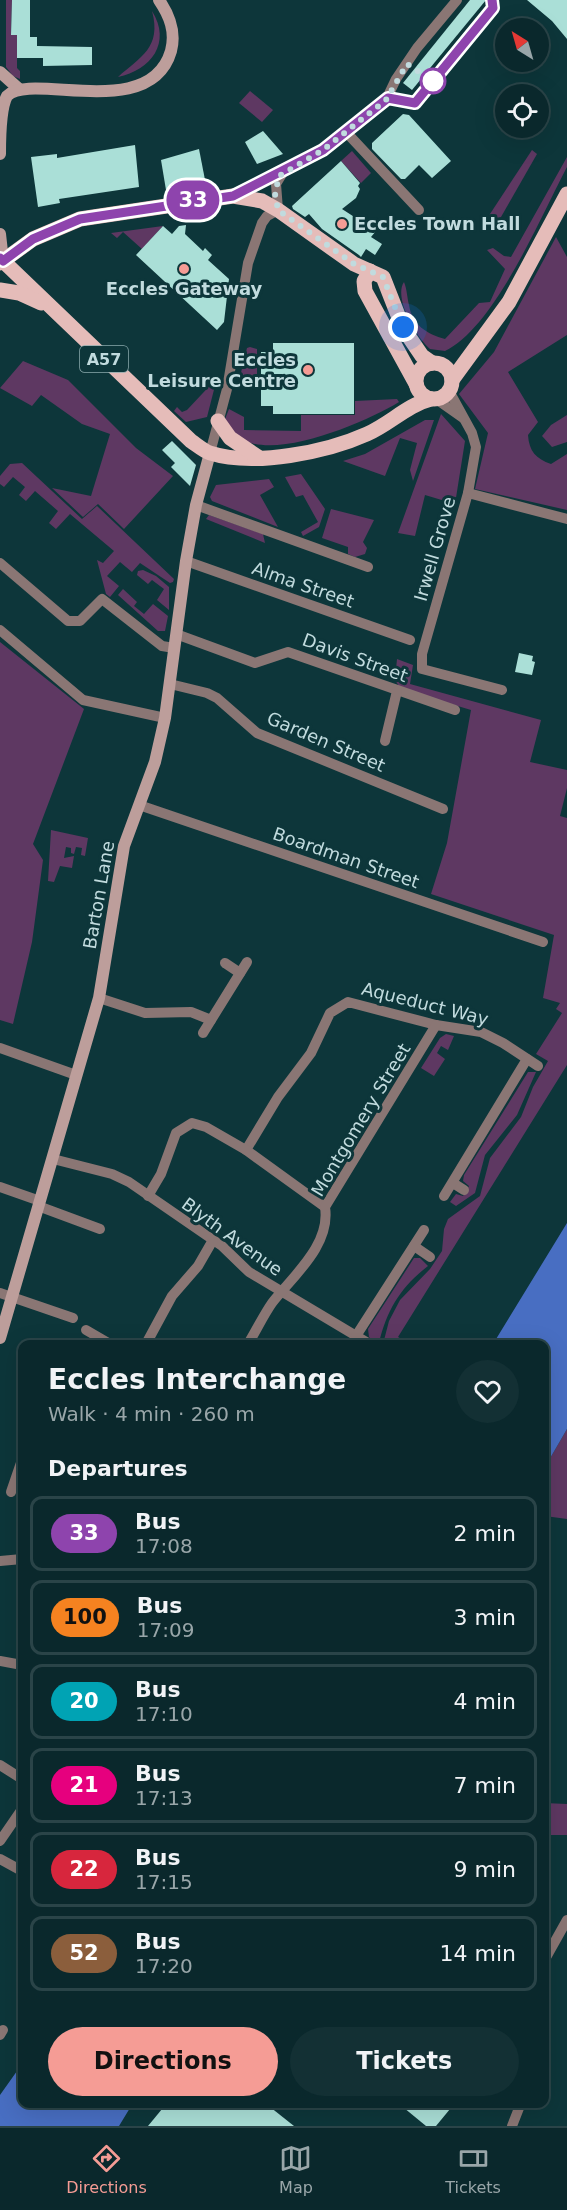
<!DOCTYPE html>
<meta charset="utf-8">
<style>
body{margin:0;font-family:"DejaVu Sans",sans-serif;background:#133034;color:#f1f3f6;height:100vh;display:flex;flex-direction:column;font-size:22px;white-space:nowrap}
*{box-sizing:border-box;margin:0}
p{font-size:20px;color:#99a6a9}
.icon{flex:none;width:33px;height:33px;fill:none;stroke:currentColor;stroke-width:2;stroke-linecap:round;stroke-linejoin:round}
.map{position:relative;flex:1;overflow:hidden}
.panel{position:absolute;left:18px;top:1340px;width:531px;height:768px;display:flex;flex-direction:column;background:#0a282c;border-radius:12px;box-shadow:0 6px 24px #0002,0 0 0 2px #2a4448}
.panel>*{flex:none}
.badge{padding:0 12px;border-radius:20px;font-size:21px;line-height:39px}
.needle{width:39px;rotate:323deg}
.fabs{position:absolute;left:495px;top:18px;display:grid;gap:12px}
.fabs a{display:grid;place-items:center;width:54px;height:54px;border-radius:50%;background:#0a282c;box-shadow:0 6px 24px #0002,0 0 0 2px #2a4448;font-size:30px}
.you{position:absolute;width:30px;height:30px;margin:-15px;border:4px solid #fff;border-radius:50%;background:#1a73e8;box-shadow:0 0 0 9px #1a73e833}
.map>.badge{position:absolute;translate:-50% -50%;box-shadow:0 0 0 3px #fff}
h2{padding:0 30px;font-size:22px;line-height:54px}
.round{display:grid;place-items:center;flex:none;width:63px;height:63px;border-radius:32px;background:#133034}
.overview{display:flex;align-items:center;justify-content:space-between;height:102px;padding:0 30px}
h1{font-size:28px;font-weight:700;line-height:45px}
.primary-button{display:flex;gap:12px;margin-top:auto;padding:12px 30px}
.primary-button a{flex:1;height:69px;border-radius:36px;background:#f59c95;color:#111;font-size:24px;font-weight:700;line-height:69px;text-align:center}
.primary-button a+a{background:#133034;color:#f1f3f6}
ul{padding:0;list-style:none}
li{display:flex;align-items:center;gap:18px;height:75px;margin:0 12px 9px;padding:0 18px;border:3px solid #2a4448;border-radius:12px}
li div{flex:1}
li b{display:block;font-size:22px}
li em{font-style:normal}
li .badge{min-width:66px;font-weight:700;text-align:center}
.dock{display:flex;justify-content:space-around;align-items:center;height:84px;border-top:2px solid #2a4448;background:#0a282c;font-size:16px;color:#99a6a9}
.dock a{display:grid;justify-items:center;gap:3px}
.dock .selected{color:#f59c95}
.map>svg:first-child{display:block}
.green{fill:#5e3862}
.water{fill:#486ec2}
.building{fill:#aadfd7}
.lines{fill:none;stroke-linecap:round;stroke-linejoin:round}
.minor{stroke:#8a7674;stroke-width:10}
.secondary{stroke:#bd9e9b;stroke-width:12}
.primary{stroke:#e5bcb9;stroke-width:15}
.line-casing{stroke:#fff;stroke-width:14}
.line{stroke:#8e44ad;stroke-width:9}
.walk{stroke:#c1dbde;stroke-width:6;stroke-dasharray:0 10.8}
.stop-dot{fill:#fff;stroke:#8e44ad;stroke-width:3}
.poi-dot{fill:#f59c95;stroke:#0d363a;stroke-width:2}
.labels{text-anchor:middle;stroke-width:6;stroke-linejoin:round;paint-order:stroke}
.shield{fill:#0d363a;stroke:#8baaad;stroke-width:1.5}
.shield-label{font-size:16px;font-weight:bold;fill:#c1dbde}
.poi-label{font-size:18px;font-weight:bold;fill:#c1dbde;stroke:#0d363a;text-anchor:start}
.street-label{font-size:18px;fill:#c1dbde;stroke:#0d363a}
</style>
<div class="map">
<svg width="567" height="2126" viewBox="0 0 567 2126">
<rect width="100%" height="100%" fill="#0d363a"/>
<g class="green">
<path d="M6,0H12L11,34L17,35V68L20,71V79L13,76L6,67Z"/>
<path d="M152,11C172,43 151,70 118,77C140,57 162,48 152,11Z"/>
<path d="M250,91L273,110L262,122L239,103Z"/>
<path d="M532,150L537,154L497,224L488,217Z"/>
<path d="M352,151L371,173L361,183L341,161Z"/>
<path d="M567,157V167C541,216 495,327 445,351L430,349C417,338 393,298 404,282C407,289 407,297 409,305C412,325 427,334 445,339L479,303L490,302L505,269L487,250L493,248L504,256L511,257Z"/>
<path d="M163,226L142,249L123,232L117,238L111,233Z"/>
<path d="M556,237L567,257V335L508,372L538,422L528,435C529,451 536,459 551,464L567,454V510L475,489L488,433L459,394L494,352Z"/>
<path d="M250,347L257,349V384L238,385L247,348Z"/>
<path d="M23,361L68,380L136,448L173,476L124,529L98,504L83,517L52,488L91,496L110,434L82,424L41,395L32,406L0,388Z"/>
<path d="M217,378L207,417L186,422L174,411L177,407L182,412L187,410Z"/>
<path d="M397,399L399,402C366,422 280,459 243,440C235,435 230,427 225,419L229,409L244,417V430L301,431V415H355V401Z"/>
<path d="M441,414L465,441L455,504L425,495L415,536L398,533Z"/>
<path d="M567,415V442L552,447L542,436L551,425Z"/>
<path d="M425,420H434L413,481L410,470L417,443L400,438L385,476L343,461L365,454Z"/>
<path d="M22,463L82,519L97,506L174,579L173,582L170,583L140,563L132,572L120,562L107,576L119,586L110,597L106,594L97,560L103,563L114,551L70,514L56,529L49,523L58,511L35,491L26,501L19,495L25,487L13,477L4,487L0,484V476L10,464Z"/>
<path d="M301,474L325,509L319,527L303,536L301,532L318,522L303,495L296,497L285,477Z"/>
<path d="M269,479L274,487L260,495L278,527L212,501L210,497L216,485Z"/>
<path d="M331,509L374,520L363,542L367,548L365,554L355,557L348,554V547L322,538Z"/>
<path d="M209,515L263,534L265,543L206,519Z"/>
<path d="M143,570L156,576L169,587V610L157,600L164,589L152,580L148,584L137,575L138,571Z"/>
<path d="M123,589L137,602L134,606L144,614L153,604L168,616L165,631H158L118,595Z"/>
<path d="M0,642L84,709L33,844L43,860L32,942L13,1024L0,1020Z"/>
<path d="M397,659L413,665L410,684L541,720L530,762L567,770V788L560,816L567,818V1065L398,1337L410,1344H383L389,1321L400,1300L430,1269L442,1251L444,1229L448,1219L480,1196L490,1158L521,1117L533,1087L548,1061L536,1054L562,1013L556,1009L560,1003L543,998L554,935L431,894L447,843L471,710L401,689L395,680Z"/>
<path d="M51,830L88,838L85,856L81,855L82,848L76,847L74,854L71,853V848L66,847L64,858L74,856L72,868L60,866L54,882L48,881Z"/>
<path d="M446,1034L454,1036L448,1050L441,1046L437,1053L445,1059L434,1076L421,1068L440,1038Z"/>
<path d="M528,1072H536L517,1115L485,1155L475,1193L456,1206L450,1202L456,1194L463,1196L469,1186L463,1181L464,1175Z"/>
<path d="M414,1258H420L428,1266C401,1287 387,1309 379,1343L372,1344L373,1341L369,1337L368,1329Z"/>
<path d="M567,1429V1519L545,1516V1467Z"/>
<path d="M544,1803L567,1804V1835H545Z"/>
</g>
<g class="water">
<path d="M567,1223V1429L545,1467L544,1344H493Z"/>
<path d="M22,2064V2103H133L119,2126H0V2095Z"/>
</g>
<g class="building">
<path d="M12,0H30V37H37V46L92,47V65L43,66V58H17V35H11Z"/>
<path d="M470,0H486L412,90L403,83Z"/>
<path d="M527,0H567V39L552,21Z"/>
<path d="M403,114L409,115L451,161L432,178L419,165L405,179H401L372,149V143Z"/>
<path d="M263,131L283,154L257,164L245,142Z"/>
<path d="M135,145L139,187L59,199L60,203L38,207L31,157L57,154V158Z"/>
<path d="M199,149L206,185L166,190L161,160Z"/>
<path d="M341,161L360,183L358,186L360,189L356,198L342,209L376,231L371,237L382,244L375,255L366,249L361,257L359,255L322,229L309,214L305,217L293,209L292,206Z"/>
<path d="M186,225L185,234L203,251L205,248L212,255L208,260L229,279L224,322L217,330L136,255L163,226L172,234L179,226Z"/>
<path d="M273,343H354V414H273V406H261V352H273Z"/>
<path d="M172,441L196,465L190,486L171,467L175,463L162,450Z"/>
<path d="M519,653L533,656L532,661L535,662L532,675L515,672Z"/>
<path d="M167,2103H265L294,2126H148Z"/>
<path d="M398,2103H455L436,2126H426Z"/>
</g>
<g class="lines">
<g class="minor">
<path d="M346,132L419,210"/>
<path d="M233,196L323,150L386,100L396,79L417,48L457,0"/>
<path d="M449,391L472,433L476,447L468,493L422,654V669L502,690"/>
<path d="M436,399L463,418"/>
<path d="M210,453L227,389L248,263L262,223L267,216L278,210L276,184L284,171"/>
<path d="M468,493L567,519"/>
<path d="M196,505L368,567"/>
<path d="M186,561L410,640"/>
<path d="M0,563L68,621H80L102,599L162,646L174,648"/>
<path d="M0,630L83,700L165,718"/>
<path d="M176,634L255,663L288,652L455,710"/>
<path d="M170,684L207,693L217,698L257,733L443,809"/>
<path d="M385,741L397,691"/>
<path d="M139,805L543,942"/>
<path d="M225,963L240,973"/>
<path d="M99,998L145,1013L191,1012L211,1020"/>
<path d="M203,1033L247,962"/>
<path d="M0,1048L76,1075"/>
<path d="M246,1150L278,1097L311,1053L330,1013L348,1002L436,1025L481,1032L503,1043L538,1066"/>
<path d="M53,1159L112,1174L129,1182L222,1246L249,1272L368,1343"/>
<path d="M453,1183L464,1190"/>
<path d="M0,1187L40,1201"/>
<path d="M148,1196L161,1174L176,1133L192,1123L206,1127L246,1150L325,1207"/>
<path d="M444,1196L527,1059"/>
<path d="M38,1206L100,1229"/>
<path d="M414,1246L430,1257"/>
<path d="M0,1293L73,1318"/>
<path d="M86,1330L110,1344"/>
<path d="M356,1336L424,1230"/>
<path d="M146,1344L172,1296L198,1266L213,1240"/>
<path d="M248,1344C256,1331 263,1316 272,1303C293,1276 331,1245 325,1207L436,1025"/>
<path d="M11,1492L22,1460"/>
<path d="M0,1561L22,1559"/>
<path d="M0,1661L22,1665"/>
<path d="M0,1765L22,1779"/>
<path d="M0,1841L22,1809"/>
<path d="M0,1859L22,1871"/>
<path d="M544,1961L567,1920"/>
<path d="M0,2035L3,2030"/>
<path d="M512,2126L521,2103"/>
</g>
<g class="secondary">
<path d="M0,72L19,89"/>
<path d="M0,154C0,138 0,109 7,96C30,71 150,123 171,51C176,32 170,16 159,0"/>
<path d="M0,234L3,261"/>
<path d="M0,1338L99,998L124,846L155,762L165,718L186,561L196,505L210,453"/>
</g>
<g class="primary">
<path d="M3,261L191,441C197,445 204,451 210,453C254,467 327,452 367,434C390,424 407,405 431,399"/>
<path d="M0,263L33,239L80,219L233,196L262,201L278,210L354,264L383,277L403,328L422,356L432,363"/>
<path d="M370,271L364,281L365,291L416,384"/>
<path d="M0,290L19,293L41,303"/>
<circle cx="434" cy="381" r="18"/>
<path d="M452,380L509,302L567,194"/>
<path d="M218,421L230,438L258,457"/>
</g>
</g>
<g class="lines">
<g class="line-casing">
<path id="line" d="M0,258L3,261L33,239L80,219L233,196L323,150L388,98L415,103L493,8L492,0"/>
</g>
<use href="#line" class="line"/>
<path class="walk" d="M403,327L383,277L354,264L278,210L275,194L279,176L323,150L386,100L407,64L433,81"/>
</g>
<circle class="stop-dot" cx="433" cy="81" r="12"/>
<g class="poi-dot">
<circle cx="342" cy="224" r="6"/>
<circle cx="184" cy="269" r="6"/>
<circle cx="308" cy="370" r="6"/>
</g>
<g class="labels">
<rect class="shield" x="80" y="346" width="48" height="26" rx="4.5"/>
<g class="shield-label">
<text x="104" y="365">A57</text>
</g>
<g class="poi-label">
<text x="354" y="230">Eccles Town Hall</text>
<text x="184" y="295" text-anchor="middle">Eccles Gateway</text>
<text x="296" y="366" text-anchor="end">Eccles<tspan x="296" dy="21">Leisure Centre</tspan></text>
</g>
<g class="street-label">
<text transform="translate(435 549) rotate(-74)" y="6">Irwell Grove</text>
<text transform="translate(303 585) rotate(19)" y="6">Alma Street</text>
<text transform="translate(355 658) rotate(20)" y="6">Davis Street</text>
<text transform="translate(326 742) rotate(23)" y="6">Garden Street</text>
<text transform="translate(346 858) rotate(19)" y="6">Boardman Street</text>
<text transform="translate(99 895) rotate(-80)" y="6">Barton Lane</text>
<text transform="translate(425 1004) rotate(14)" y="6">Aqueduct Way</text>
<text transform="translate(361 1120) rotate(-59)" y="6">Montgomery Street</text>
<text transform="translate(232 1237) rotate(36)" y="6">Blyth Avenue</text>
</g>
</g>
</svg>
<div class="fabs">
<a><svg class="needle" viewBox="-14 -14 28 28"><path d="M0-13l5 13h-10z" fill="#e53935"/><path d="M0 13l5-13h-10z" fill="#99a6a9"/></svg></a>
<a><svg class="icon" aria-label="locate" viewBox="0 0 24 24"><circle cx="12" cy="12" r="6"/><path d="M12 2v4M12 18v4M2 12h4M18 12h4"/></svg></a>
</div>
<div class="you" style="left:403px;top:327px"></div>
<b class="badge" style="left:193px;top:200px;background:#8e44ad;color:#fff">33</b>
<section class="panel">
<div class="overview"><div><h1>Eccles Interchange</h1><p>Walk · 4 min · 260 m</p></div><a class="round"><svg class="icon" aria-label="heart" viewBox="0 0 24 24"><path d="M12 20l-8-8c-3-5 5-10 8-4 3-6 11-1 8 4z"/></svg></a></div>
<h2>Departures</h2>
<ul>
<li><span class="badge" style="background:#8e44ad;color:#fff">33</span><div><b>Bus</b><p>17:08</p></div><em>2 min</em></li>
<li><span class="badge" style="background:#f58220;color:#111">100</span><div><b>Bus</b><p>17:09</p></div><em>3 min</em></li>
<li><span class="badge" style="background:#00a3b4;color:#fff">20</span><div><b>Bus</b><p>17:10</p></div><em>4 min</em></li>
<li><span class="badge" style="background:#e6007e;color:#fff">21</span><div><b>Bus</b><p>17:13</p></div><em>7 min</em></li>
<li><span class="badge" style="background:#d7263d;color:#fff">22</span><div><b>Bus</b><p>17:15</p></div><em>9 min</em></li>
<li><span class="badge" style="background:#8b5e3c;color:#fff">52</span><div><b>Bus</b><p>17:20</p></div><em>14 min</em></li>
</ul>
<div class="primary-button"><a>Directions</a><a>Tickets</a></div>
</section>
</div>
<nav class="dock">
<a class="selected"><svg class="icon" aria-label="directions" viewBox="0 0 24 24"><path d="M12 3l9 9-9 9-9-9zM9 14v-3h6M13 9l2 2-2 2"/></svg>Directions</a>
<a><svg class="icon" aria-label="map" viewBox="0 0 24 24"><path d="M3 6l6-2 6 2 6-2v14l-6 2-6-2-6 2zM9 4v14M15 6v14"/></svg>Map</a>
<a><svg class="icon" aria-label="tickets" viewBox="0 0 24 24"><path d="M3 7h18v10H3zM15 7v10"/></svg>Tickets</a>
</nav>
